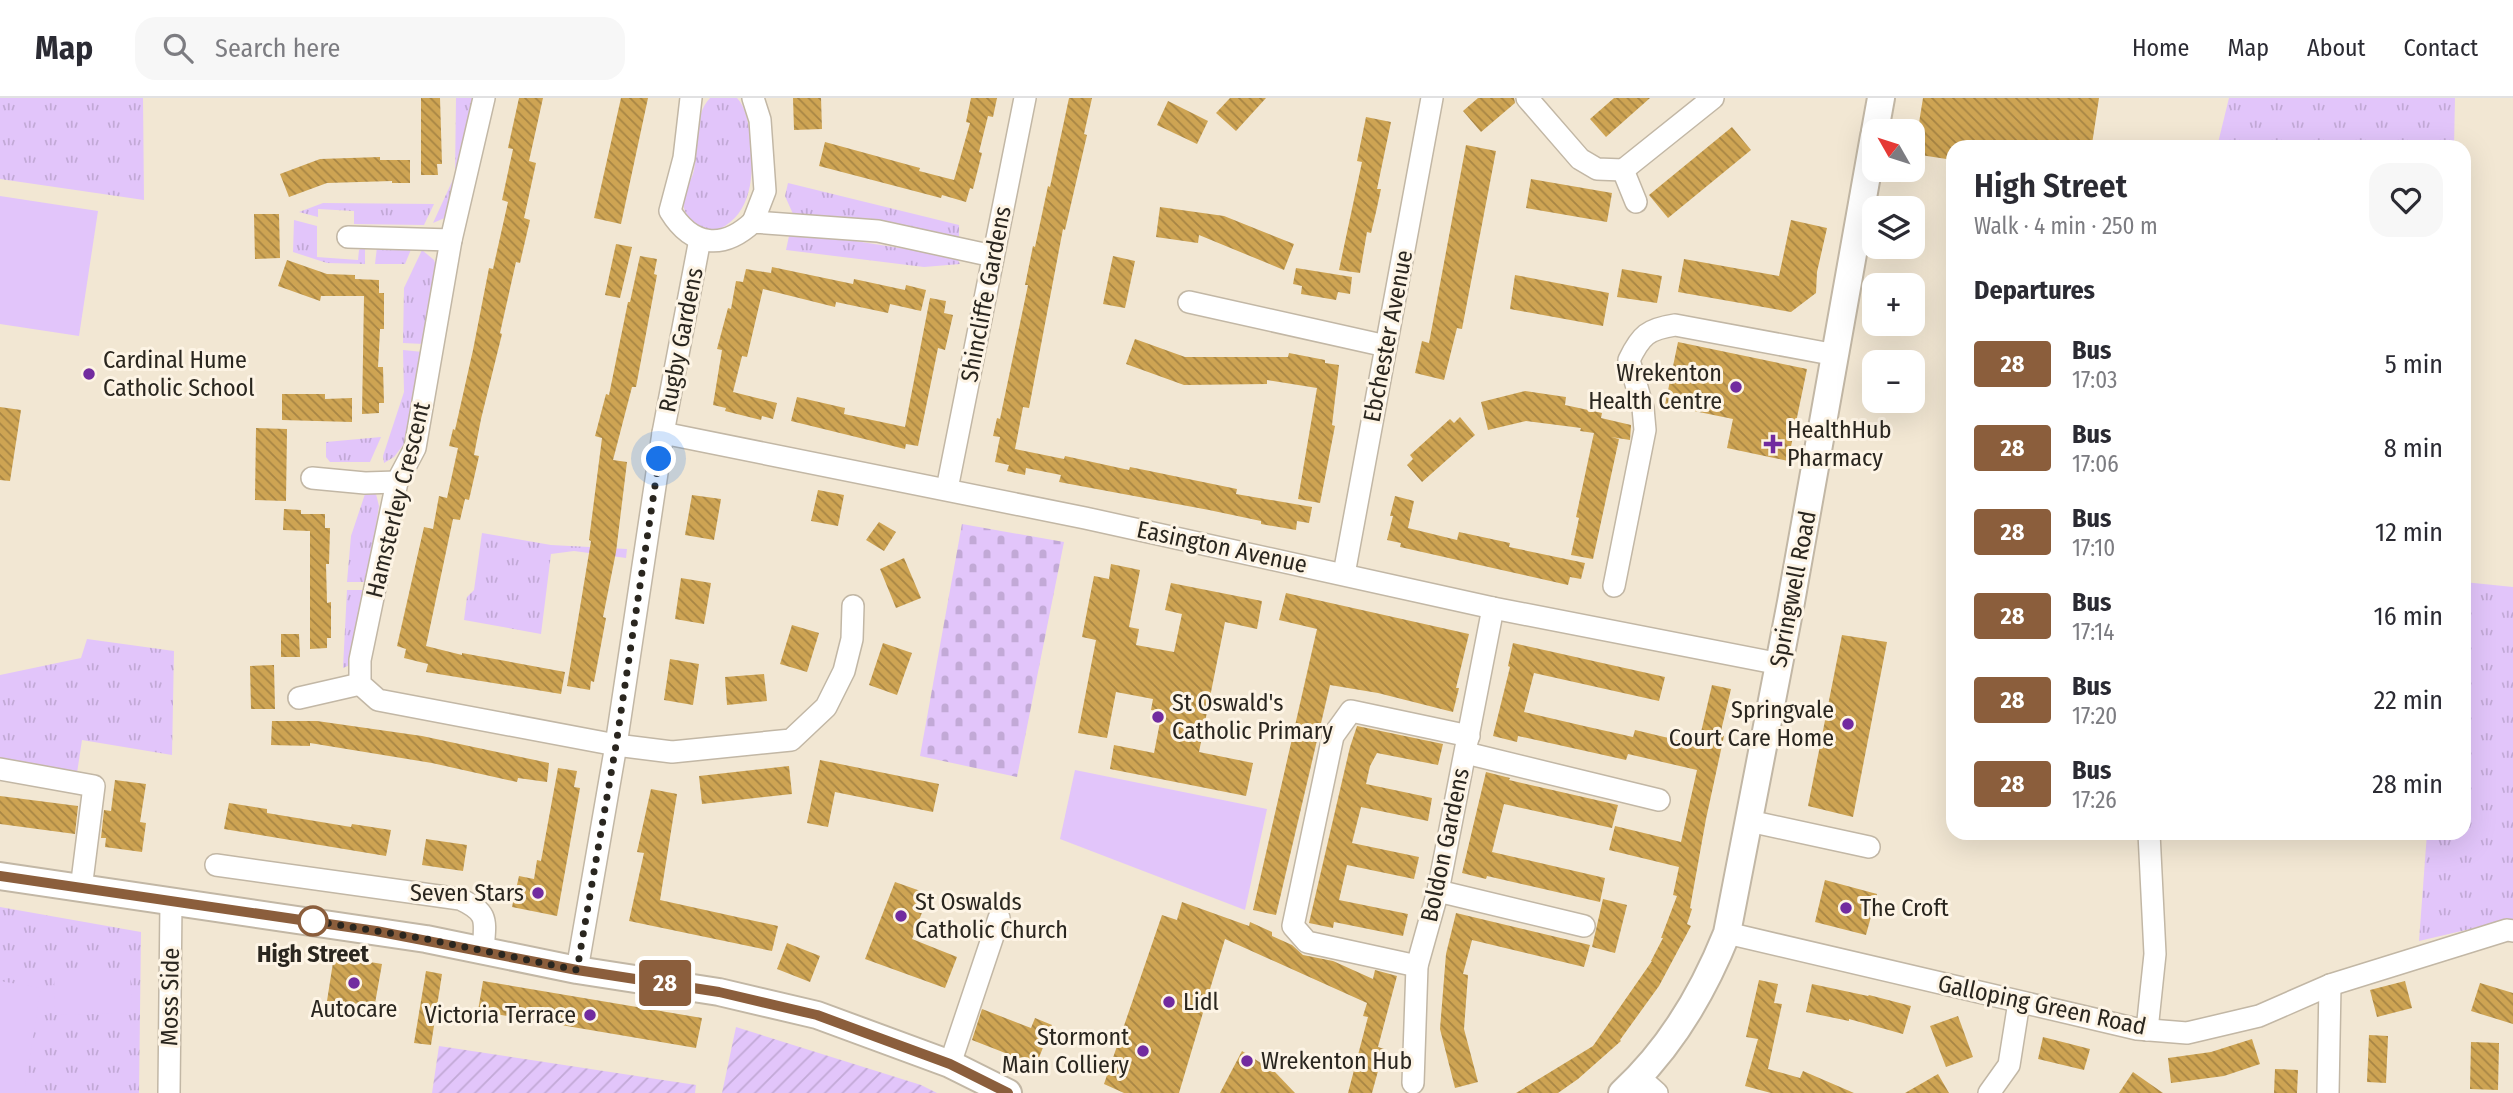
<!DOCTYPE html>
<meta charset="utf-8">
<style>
body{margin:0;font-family:"Fira Sans Condensed",sans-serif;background:#f7f7f7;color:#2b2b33;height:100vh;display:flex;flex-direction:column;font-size:26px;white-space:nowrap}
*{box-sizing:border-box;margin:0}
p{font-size:23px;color:#7c7c81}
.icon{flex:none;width:38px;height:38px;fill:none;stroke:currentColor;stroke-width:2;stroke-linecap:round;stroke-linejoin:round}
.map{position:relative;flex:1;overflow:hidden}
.drawer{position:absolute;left:1946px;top:42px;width:525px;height:700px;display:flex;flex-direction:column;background:#fff;border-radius:21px;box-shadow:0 7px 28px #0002}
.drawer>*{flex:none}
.badge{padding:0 14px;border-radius:5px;font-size:24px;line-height:46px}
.needle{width:46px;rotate:309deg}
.controls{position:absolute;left:1862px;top:21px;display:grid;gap:14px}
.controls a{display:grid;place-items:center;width:63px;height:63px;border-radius:14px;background:#fff;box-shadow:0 7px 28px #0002;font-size:35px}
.you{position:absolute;width:35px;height:35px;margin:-18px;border:5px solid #fff;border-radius:50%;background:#1a73e8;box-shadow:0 0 0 10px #1a73e833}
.map>.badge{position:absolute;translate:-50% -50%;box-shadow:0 0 0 4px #fff}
h2{padding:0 28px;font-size:26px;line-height:63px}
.round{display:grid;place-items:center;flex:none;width:74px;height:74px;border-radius:21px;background:#f7f7f7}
.head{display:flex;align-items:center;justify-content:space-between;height:119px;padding:0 28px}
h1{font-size:33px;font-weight:600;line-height:52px}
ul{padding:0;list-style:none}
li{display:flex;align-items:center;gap:21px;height:84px;padding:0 28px}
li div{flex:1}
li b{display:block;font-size:26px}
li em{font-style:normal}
li .badge{min-width:77px;font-weight:700;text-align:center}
header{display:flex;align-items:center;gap:42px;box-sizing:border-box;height:98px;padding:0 35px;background:#fff;border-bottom:2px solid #e1e1e2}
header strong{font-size:33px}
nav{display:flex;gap:38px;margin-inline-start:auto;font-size:24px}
.search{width:490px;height:63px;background:#f7f7f7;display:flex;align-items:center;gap:18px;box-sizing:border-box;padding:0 24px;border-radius:21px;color:#7c7c81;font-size:26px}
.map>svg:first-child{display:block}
.grass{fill:url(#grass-tufts)}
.cemetery{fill:url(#cemetery-stones)}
.garden{fill:url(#garden-furrows)}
.pitch{fill:#e2c5fa}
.building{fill:url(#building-back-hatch)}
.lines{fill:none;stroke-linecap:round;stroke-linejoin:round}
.minor-casing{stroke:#c2b7a5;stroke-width:24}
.major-casing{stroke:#c2b7a5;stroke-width:30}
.minor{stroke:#fff;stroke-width:21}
.major{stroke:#fff;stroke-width:26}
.line-casing{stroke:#fff;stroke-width:16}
.line{stroke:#8b5e3c;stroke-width:10}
.walk{stroke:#2a261f;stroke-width:7;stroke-dasharray:0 12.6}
.poi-dot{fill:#722b9f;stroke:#fdf4e5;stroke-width:2.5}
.stop-dot{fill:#fff;stroke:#8b5e3c;stroke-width:3.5}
.labels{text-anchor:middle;stroke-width:6;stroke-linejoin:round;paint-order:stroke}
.street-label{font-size:24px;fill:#2a261f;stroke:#fdf4e5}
.poi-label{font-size:24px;fill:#2a261f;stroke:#fdf4e5;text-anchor:start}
.stop-label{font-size:24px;font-weight:bold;fill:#2a261f;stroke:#fdf4e5}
</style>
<header>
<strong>Map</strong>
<div class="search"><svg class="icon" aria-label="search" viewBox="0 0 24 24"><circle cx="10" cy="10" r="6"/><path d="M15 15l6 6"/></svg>Search here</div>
<nav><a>Home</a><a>Map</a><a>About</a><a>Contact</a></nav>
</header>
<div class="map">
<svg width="2513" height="995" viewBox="0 0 2513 995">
<defs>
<pattern id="grass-tufts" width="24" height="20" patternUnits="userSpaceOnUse" patternTransform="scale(1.75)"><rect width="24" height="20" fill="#e2c5fa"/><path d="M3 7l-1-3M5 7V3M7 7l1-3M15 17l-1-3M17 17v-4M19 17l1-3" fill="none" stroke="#c2a9d6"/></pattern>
<pattern id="cemetery-stones" width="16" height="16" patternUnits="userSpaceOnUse" patternTransform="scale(1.75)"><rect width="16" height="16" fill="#e2c5fa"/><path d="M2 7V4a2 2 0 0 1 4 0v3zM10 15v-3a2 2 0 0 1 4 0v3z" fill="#c2a9d6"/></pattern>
<pattern id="garden-furrows" width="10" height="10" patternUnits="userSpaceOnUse" patternTransform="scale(1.75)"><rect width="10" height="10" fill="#e2c5fa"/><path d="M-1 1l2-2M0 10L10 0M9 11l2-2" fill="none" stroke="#c2a9d6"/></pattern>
<pattern id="building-back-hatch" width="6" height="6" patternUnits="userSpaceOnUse" patternTransform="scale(1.75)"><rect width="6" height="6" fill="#cea453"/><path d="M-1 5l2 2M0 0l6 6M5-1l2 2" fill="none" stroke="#a78544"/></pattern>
</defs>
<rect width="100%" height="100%" fill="#f2e7d3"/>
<g class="grass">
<path d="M0,0H143L144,102L0,81Z"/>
<path d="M456,0H474L447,119L433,125L455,77Z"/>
<path d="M710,0H737C746,9 749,27 750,40C754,69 754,110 725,128C708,139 682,123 683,102C684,92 692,82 694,72C699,49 693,18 710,0Z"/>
<path d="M2229,0H2455L2454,49H2217Z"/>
<path d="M788,85L959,127V141L874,121L793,116L785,98Z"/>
<path d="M323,105L434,106L424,127L354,126V113L318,111V119L299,114Z"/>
<path d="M294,122L317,128V159L358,162L359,152L365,148V166L327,165L293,154Z"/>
<path d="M789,138L836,140L957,159L960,166L924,169L786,152Z"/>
<path d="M377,149H412L405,166H375Z"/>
<path d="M422,152L434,162L438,174L424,246L403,245L404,190Z"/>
<path d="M403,252L423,254L404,346L394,359L384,365L383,358L404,294Z"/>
<path d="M381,339L370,364H330L326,359V344Z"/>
<path d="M367,390L376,396L379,408L367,484H347L351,438Z"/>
<path d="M482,435L551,447L627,451L626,460L574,453L551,456L541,536L464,522L467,499L474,492Z"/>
<path d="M2464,484L2513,489V821L2419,843L2427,735H2464Z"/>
<path d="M347,492H365L350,567L343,570Z"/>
<path d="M87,541L174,553L172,657L82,642L77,675L0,661V577L81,560Z"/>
<path d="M0,809L141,834L139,995H0Z"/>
</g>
<path class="cemetery" d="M962,426L1064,444L1017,679L920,658Z"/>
<g class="garden">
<path d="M736,929L921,987L937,995H722Z"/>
<path d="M439,948L696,987L695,995H432Z"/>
</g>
<g class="pitch">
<path d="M0,98L98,113L79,238L0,226Z"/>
<path d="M1075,672L1267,711L1245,812L1060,741Z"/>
<path d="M54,876H130L132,915L55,917Z"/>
<path d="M0,883L41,890L24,995H0Z"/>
</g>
<g class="building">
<path d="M421,0H440L442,66H437L438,77H421Z"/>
<path d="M519,0H543L529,63L536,65L524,120L530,122L520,165L516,164L500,235L502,236L481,321L474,357L479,358L469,402L465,401L460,422L453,421L426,548L462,557V555L565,574L561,596L426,574L428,566L404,560L406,551L397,548L424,429L433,431L439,398L447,400L458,350L449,348L453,331L455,332L473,252L489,170L493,171L508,104L502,102L513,51L508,50Z"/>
<path d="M621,0H648L621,126L594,120Z"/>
<path d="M793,0H821L822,31L794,32Z"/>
<path d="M971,0H997L993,19L988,18L979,54L982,55L973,91L970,90L966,104L942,97L941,100L819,68L825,44L920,70L919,73L954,82L970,25L966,24Z"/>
<path d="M1069,0H1092L1084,36L1087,37L1065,132L1063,131L1029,310L1023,309L1015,351L1064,361L1065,358L1129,372L1130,369L1237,391L1236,396L1312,409L1309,425L1297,423L1296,432L1261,426V423L1209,412L1059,384L1061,377L1026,370L1025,377L1007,373L1009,367L995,364L1000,339L993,338L997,320L1000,321L1028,187H1025L1033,148L1035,149L1048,88L1050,89Z"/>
<path d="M1230,0H1266L1236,33L1216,15Z"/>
<path d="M1478,0H1514L1515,5L1481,34L1463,13Z"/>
<path d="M1614,0H1650L1606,39L1590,21Z"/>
<path d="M1923,0H2099L2092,46L2083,45L2082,49H2029L1982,42L1981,49H1953V62L1914,56Z"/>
<path d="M1168,3L1208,23L1197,46L1157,27Z"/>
<path d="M1366,19L1391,24L1377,91H1381L1376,114L1371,135L1367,134L1360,175L1339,172L1362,64L1357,63Z"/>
<path d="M1732,29L1751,52L1668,120L1649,97Z"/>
<path d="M1466,47L1496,53L1462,231L1457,230L1444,282L1415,275L1422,243L1429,245Z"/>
<path d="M380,59V62H410V85H392V83L327,85L289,99L280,76L320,61Z"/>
<path d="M1531,81L1612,95L1607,124L1526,110Z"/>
<path d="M1160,109L1224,118L1294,146L1284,172L1199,137L1198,145L1156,139Z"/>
<path d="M254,116H279L280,160L255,161Z"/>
<path d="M1791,122L1827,130L1817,174L1816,195L1791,214L1678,194L1684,161L1779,178Z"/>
<path d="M616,146L632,149L620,200L605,197Z"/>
<path d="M640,158L657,161L654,176L657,177L636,289H632L613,362L627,364L616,454L603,519L606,520L594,584L591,583L590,592L567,588L591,443L589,442L602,340L595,338L606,296L609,297L628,204H630Z"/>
<path d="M1113,158L1135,163L1125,210L1103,206Z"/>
<path d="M287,162L327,176L355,177V181L379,182V195H384V231H380L378,269H383L384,305H379V315L362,316L364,198H321L320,203L278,188Z"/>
<path d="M772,169L853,186L854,181L905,192L906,187L926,192L921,213L890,206L888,215L836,204L835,209L763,191L747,259L742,258L733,294L777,305L773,321L762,318L761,322L725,313L726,310L713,307L722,252L717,251L728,210L731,211L736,183L743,184L746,171L771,175Z"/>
<path d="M1296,170L1352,179L1350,196L1338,194L1336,202L1301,196L1302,188L1293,186Z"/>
<path d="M1622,171L1662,178L1657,205L1617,199Z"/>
<path d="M1515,177L1609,195L1603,228L1510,211Z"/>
<path d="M930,200L946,203L944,215L953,217L945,252L938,250L918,348L906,346L905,351L791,323L797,299L845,310L844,316L905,329Z"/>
<path d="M1135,241L1185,259H1288L1289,255L1325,262V265L1339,267L1332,327L1335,328L1320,405L1298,401L1317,290L1267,282V286L1184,287L1126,266Z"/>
<path d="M1678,244L1807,271L1788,363L1727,350L1733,321L1665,307Z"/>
<path d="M1525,293L1566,299L1565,307L1602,315L1601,320L1631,327L1630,342L1611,339L1619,341L1593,461L1571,457L1579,420L1576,419L1594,335L1580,333L1581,330L1526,323L1488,332L1481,304Z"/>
<path d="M282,296H325V301L352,300V324L282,322Z"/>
<path d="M0,309L21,312L10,383L0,382Z"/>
<path d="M1460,319L1475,337L1422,384L1407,367L1413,361L1410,357L1450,321L1454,325Z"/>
<path d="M256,330L287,331L286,403L255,402Z"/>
<path d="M818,392L844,397L838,428L811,423Z"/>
<path d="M692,397L721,401L714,442L685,437Z"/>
<path d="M1395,398L1414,403L1408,430L1457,442L1459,434L1510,445L1509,449L1585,465L1581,481L1570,479L1568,487L1400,449L1401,445L1387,442L1393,418H1390Z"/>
<path d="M284,411L301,412V416H325V430H330L329,466H326L327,505L331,504V540H327V550L310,551V433L283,432Z"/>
<path d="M879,424L896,434L884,453L866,442Z"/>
<path d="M904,460L921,500L896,510L880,471Z"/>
<path d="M1111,466L1140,472L1129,529L1139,531L1136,547L1174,554L1182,516L1165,512L1171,485L1262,503L1257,531L1225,524L1199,654L1253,665L1246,698L1110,671L1114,647L1154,655L1162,614L1151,612L1153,601L1116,594L1107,640L1078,635L1096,542L1082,539L1094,478L1109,481Z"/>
<path d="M681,480L711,485L704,526L675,521Z"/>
<path d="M1286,495L1469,536L1456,590H1459L1453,614L1378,595L1330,587L1276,817L1253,812L1317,531L1279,522Z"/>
<path d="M792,527L819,535L807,574L780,566Z"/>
<path d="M281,536H299L300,559H281Z"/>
<path d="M1842,537L1887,544L1853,719L1808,708Z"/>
<path d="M883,545L912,555L897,597L869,587Z"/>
<path d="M1513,545L1665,579L1659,603L1534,575L1524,614L1584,628L1633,639L1635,632L1698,647L1712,587L1731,591L1720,637L1724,638L1706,721L1690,810L1692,811L1687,826L1691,828L1659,888L1620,942L1621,943L1578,981L1558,995H1516L1593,948L1652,863H1651L1663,840H1661L1677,798L1673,797L1679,769L1609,752L1615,728L1681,744L1697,672L1628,656L1626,662L1518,638L1517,644L1493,638L1510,569L1508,568Z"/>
<path d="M670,561L699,566L693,607L664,602Z"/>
<path d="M274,567L275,611H251L250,568Z"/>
<path d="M764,576L767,603L727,607L725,579Z"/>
<path d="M272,623H317L422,638L549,665L547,684L518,680L517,684L432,665L310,645V648L271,647Z"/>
<path d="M1357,628L1443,646L1438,667L1377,655L1370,668L1366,686L1432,700L1428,723L1361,709L1352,745L1419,759L1414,781L1347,767L1339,802L1408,816L1403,838L1334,824L1333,830L1309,825L1350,649Z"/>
<path d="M820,662L939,686L933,714L835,694L828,729L807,725Z"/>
<path d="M789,668L792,696L702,706L699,678Z"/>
<path d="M558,670L577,673L574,689L580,690L557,818L512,809L519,778L534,781L537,762L541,763Z"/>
<path d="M1486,674L1510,680L1509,682L1618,707L1612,730L1504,706L1492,754L1605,780L1600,804L1487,778L1486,781L1462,775Z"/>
<path d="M115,682L146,686L140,724L146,725L142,754L105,749L106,740H101L104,712L111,713Z"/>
<path d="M651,691L677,696L660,802L778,828L772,853L629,823L644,755L637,754Z"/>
<path d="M0,698L78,708L75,736L0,726Z"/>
<path d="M229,705L267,711V715L351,729L352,726L391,732L386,758L224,731Z"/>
<path d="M426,741L467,747L463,773L422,767Z"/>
<path d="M1825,782L1877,796L1866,837L1815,824Z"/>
<path d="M895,784L929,796L912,841L957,859L945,890L865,861Z"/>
<path d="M1603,801L1627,807L1615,855L1592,849Z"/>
<path d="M1182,804L1249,828L1250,824L1272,834V838L1292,847L1303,857L1333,863L1373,881L1375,872L1397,878L1378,949L1384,951L1372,995H1348L1368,919L1363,918L1367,905L1225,841L1179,995H1124L1104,986L1162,817L1177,822Z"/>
<path d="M1456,815L1590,847L1584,869L1472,842L1463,876L1468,877L1464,931L1478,984L1455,990L1440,931L1446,856Z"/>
<path d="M787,845L820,858L810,884L777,871Z"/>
<path d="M334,858L382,866L374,911L327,903Z"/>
<path d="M426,873L442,876L431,947L414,945Z"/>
<path d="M1759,882L1778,886L1774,905L1782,906L1768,971L1800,980L1803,973L1854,995H1771L1745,988L1758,941L1746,939Z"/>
<path d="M483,883L702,920L696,950L478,913Z"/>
<path d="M2405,883L2412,910L2377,919L2370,892Z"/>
<path d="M2480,885L2513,895V926L2471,913Z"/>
<path d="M1812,886L1868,898L1869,897L1911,908L1903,936L1849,921V923L1806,914Z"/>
<path d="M982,911L1031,930L1035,920L1052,927L1036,967L972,942Z"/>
<path d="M1958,918L1973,959L1946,969L1930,928Z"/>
<path d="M2369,937L2388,938L2386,985L2367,984Z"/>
<path d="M2043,939L2090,951L2084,972L2038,961Z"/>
<path d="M2252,941L2260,966L2224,978L2171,985L2168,960L2211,954Z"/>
<path d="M2471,944L2499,945L2498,992L2470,991Z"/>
<path d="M1242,953L1275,974L1295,995H1220Z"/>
<path d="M2275,971L2298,972L2297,995H2274Z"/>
<path d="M2133,974L2163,995H2119Z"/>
<path d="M1938,976L1949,995H1905Z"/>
</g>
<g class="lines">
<g class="minor-casing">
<g id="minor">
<path d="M484,0L451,142L415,350L397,384L360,562V586L378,602L616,647L672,654L791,642L826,609L844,573L852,541L853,508"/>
<path d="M691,0L684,60L670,113C692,149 723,152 753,124L878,133L993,158"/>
<path d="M753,0L760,22L765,93L753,124"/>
<path d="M1527,0L1580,61L1597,71L1623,72L1713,0"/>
<path d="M1623,72L1636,104"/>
<path d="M348,139L451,142"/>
<path d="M1189,204L1386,248"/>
<path d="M663,335L1085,420L1493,510L1780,566"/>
<path d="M312,380L365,385L397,384"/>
<path d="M947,391L1025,0"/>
<path d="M1344,476L1432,0"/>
<path d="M1614,488L1645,332L1643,310L1629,262C1641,237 1648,231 1675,227L1836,257"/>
<path d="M299,600L360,586"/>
<path d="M1466,655L1659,702"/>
<path d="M0,671L94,688L81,791"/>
<path d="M1749,723L1869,749"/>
<path d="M216,767L460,801C490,815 485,823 483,853"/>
<path d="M1438,793L1584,828"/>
<path d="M1727,835L2137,931L2187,935L2259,918L2330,887L2507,832L2513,833"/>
<path d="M1417,868L1307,844L1293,828L1333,638L1351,613L1469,638"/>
<path d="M577,872L616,647L663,335L700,141"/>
<path d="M2147,932L2155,856L2149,735"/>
<path d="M950,966L999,820"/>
<path d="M1639,979L1657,995"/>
<path d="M1413,985L1417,868L1438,793L1493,510"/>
<path d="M169,995L171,803"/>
<path d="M1989,995L2009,967L2019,904"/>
<path d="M2328,995L2330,887"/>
</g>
</g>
<g class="major-casing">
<g id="major">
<path d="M1875,33L1881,0"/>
<path d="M0,778L426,841L577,872L719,894L817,917L950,966L1008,995"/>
<path d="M1622,995C1670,951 1703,895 1727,835L1791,504L1874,38"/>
</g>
</g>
<use href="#minor" class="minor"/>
<use href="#major" class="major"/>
</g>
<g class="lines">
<g class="line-casing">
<path id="line" d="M0,778L376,833L577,872L719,894L817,917L950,966L1008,995"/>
</g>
<use href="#line" class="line"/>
<path class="walk" d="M313,823L302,821L426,841L577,872L616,647L659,361"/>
</g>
<g class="poi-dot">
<circle cx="89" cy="276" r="7"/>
<circle cx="1736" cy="289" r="7"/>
<path d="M1769.5 335.5h7v7h7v7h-7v7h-7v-7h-7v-7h7z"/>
<circle cx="1158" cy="619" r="7"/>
<circle cx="1848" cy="626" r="7"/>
<circle cx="538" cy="795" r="7"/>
<circle cx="1846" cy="810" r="7"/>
<circle cx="901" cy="818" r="7"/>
<circle cx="354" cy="885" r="7"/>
<circle cx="1169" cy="904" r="7"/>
<circle cx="590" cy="917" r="7"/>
<circle cx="1143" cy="953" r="7"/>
<circle cx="1247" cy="963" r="7"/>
</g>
<circle class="stop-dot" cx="313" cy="823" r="14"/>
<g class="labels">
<g class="street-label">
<text transform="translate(986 196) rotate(-79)" y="8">Shincliffe Gardens</text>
<text transform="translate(1388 238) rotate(-79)" y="8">Ebchester Avenue</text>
<text transform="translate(681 242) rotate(-79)" y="8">Rugby Gardens</text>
<text transform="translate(398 402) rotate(-76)" y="8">Hamsterley Crescent</text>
<text transform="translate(1222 449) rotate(12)" y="8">Easington Avenue</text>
<text transform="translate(1793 491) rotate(-79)" y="8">Springwell Road</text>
<text transform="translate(1445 747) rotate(-78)" y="8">Boldon Gardens</text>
<text transform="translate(170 899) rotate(-89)" y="8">Moss Side</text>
<text transform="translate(2042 907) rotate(12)" y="8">Galloping Green Road</text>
</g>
<g class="poi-label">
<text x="103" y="270">Cardinal Hume<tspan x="103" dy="28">Catholic School</tspan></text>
<text x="1722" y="283" text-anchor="end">Wrekenton<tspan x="1722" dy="28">Health Centre</tspan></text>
<text x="1787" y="340">HealthHub<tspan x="1787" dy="28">Pharmacy</tspan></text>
<text x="1172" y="613">St Oswald's<tspan x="1172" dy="28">Catholic Primary</tspan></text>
<text x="1834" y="620" text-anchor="end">Springvale<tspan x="1834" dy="28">Court Care Home</tspan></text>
<text x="524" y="803" text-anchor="end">Seven Stars</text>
<text x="915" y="812">St Oswalds<tspan x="915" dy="28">Catholic Church</tspan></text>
<text x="1860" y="818">The Croft</text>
<text x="1183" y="912">Lidl</text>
<text x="354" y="919" text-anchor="middle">Autocare</text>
<text x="576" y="925" text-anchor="end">Victoria Terrace</text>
<text x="1129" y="947" text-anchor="end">Stormont<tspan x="1129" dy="28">Main Colliery</tspan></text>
<text x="1261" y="971">Wrekenton Hub</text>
</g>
<g class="stop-label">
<text x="313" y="864">High Street</text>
</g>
</g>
</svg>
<div class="controls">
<a><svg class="needle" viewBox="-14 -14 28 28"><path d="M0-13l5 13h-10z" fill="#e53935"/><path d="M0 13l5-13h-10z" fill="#7c7c81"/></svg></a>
<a><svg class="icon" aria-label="layers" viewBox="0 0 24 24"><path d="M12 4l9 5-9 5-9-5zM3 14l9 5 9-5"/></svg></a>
<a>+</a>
<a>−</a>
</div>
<div class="you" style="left:659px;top:361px"></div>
<b class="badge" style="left:665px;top:885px;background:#8b5e3c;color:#fff">28</b>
<section class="drawer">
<div class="head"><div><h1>High Street</h1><p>Walk · 4 min · 250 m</p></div><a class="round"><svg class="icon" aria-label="heart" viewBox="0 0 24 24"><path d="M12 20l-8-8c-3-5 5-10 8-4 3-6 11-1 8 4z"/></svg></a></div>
<h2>Departures</h2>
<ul>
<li><span class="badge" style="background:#8b5e3c;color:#fff">28</span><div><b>Bus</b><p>17:03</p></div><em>5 min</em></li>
<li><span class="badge" style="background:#8b5e3c;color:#fff">28</span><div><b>Bus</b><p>17:06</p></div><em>8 min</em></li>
<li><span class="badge" style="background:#8b5e3c;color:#fff">28</span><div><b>Bus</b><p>17:10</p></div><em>12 min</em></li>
<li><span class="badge" style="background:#8b5e3c;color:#fff">28</span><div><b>Bus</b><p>17:14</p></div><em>16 min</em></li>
<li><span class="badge" style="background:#8b5e3c;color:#fff">28</span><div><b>Bus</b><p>17:20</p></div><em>22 min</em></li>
<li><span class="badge" style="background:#8b5e3c;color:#fff">28</span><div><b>Bus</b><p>17:26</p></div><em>28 min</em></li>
</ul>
</section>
</div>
